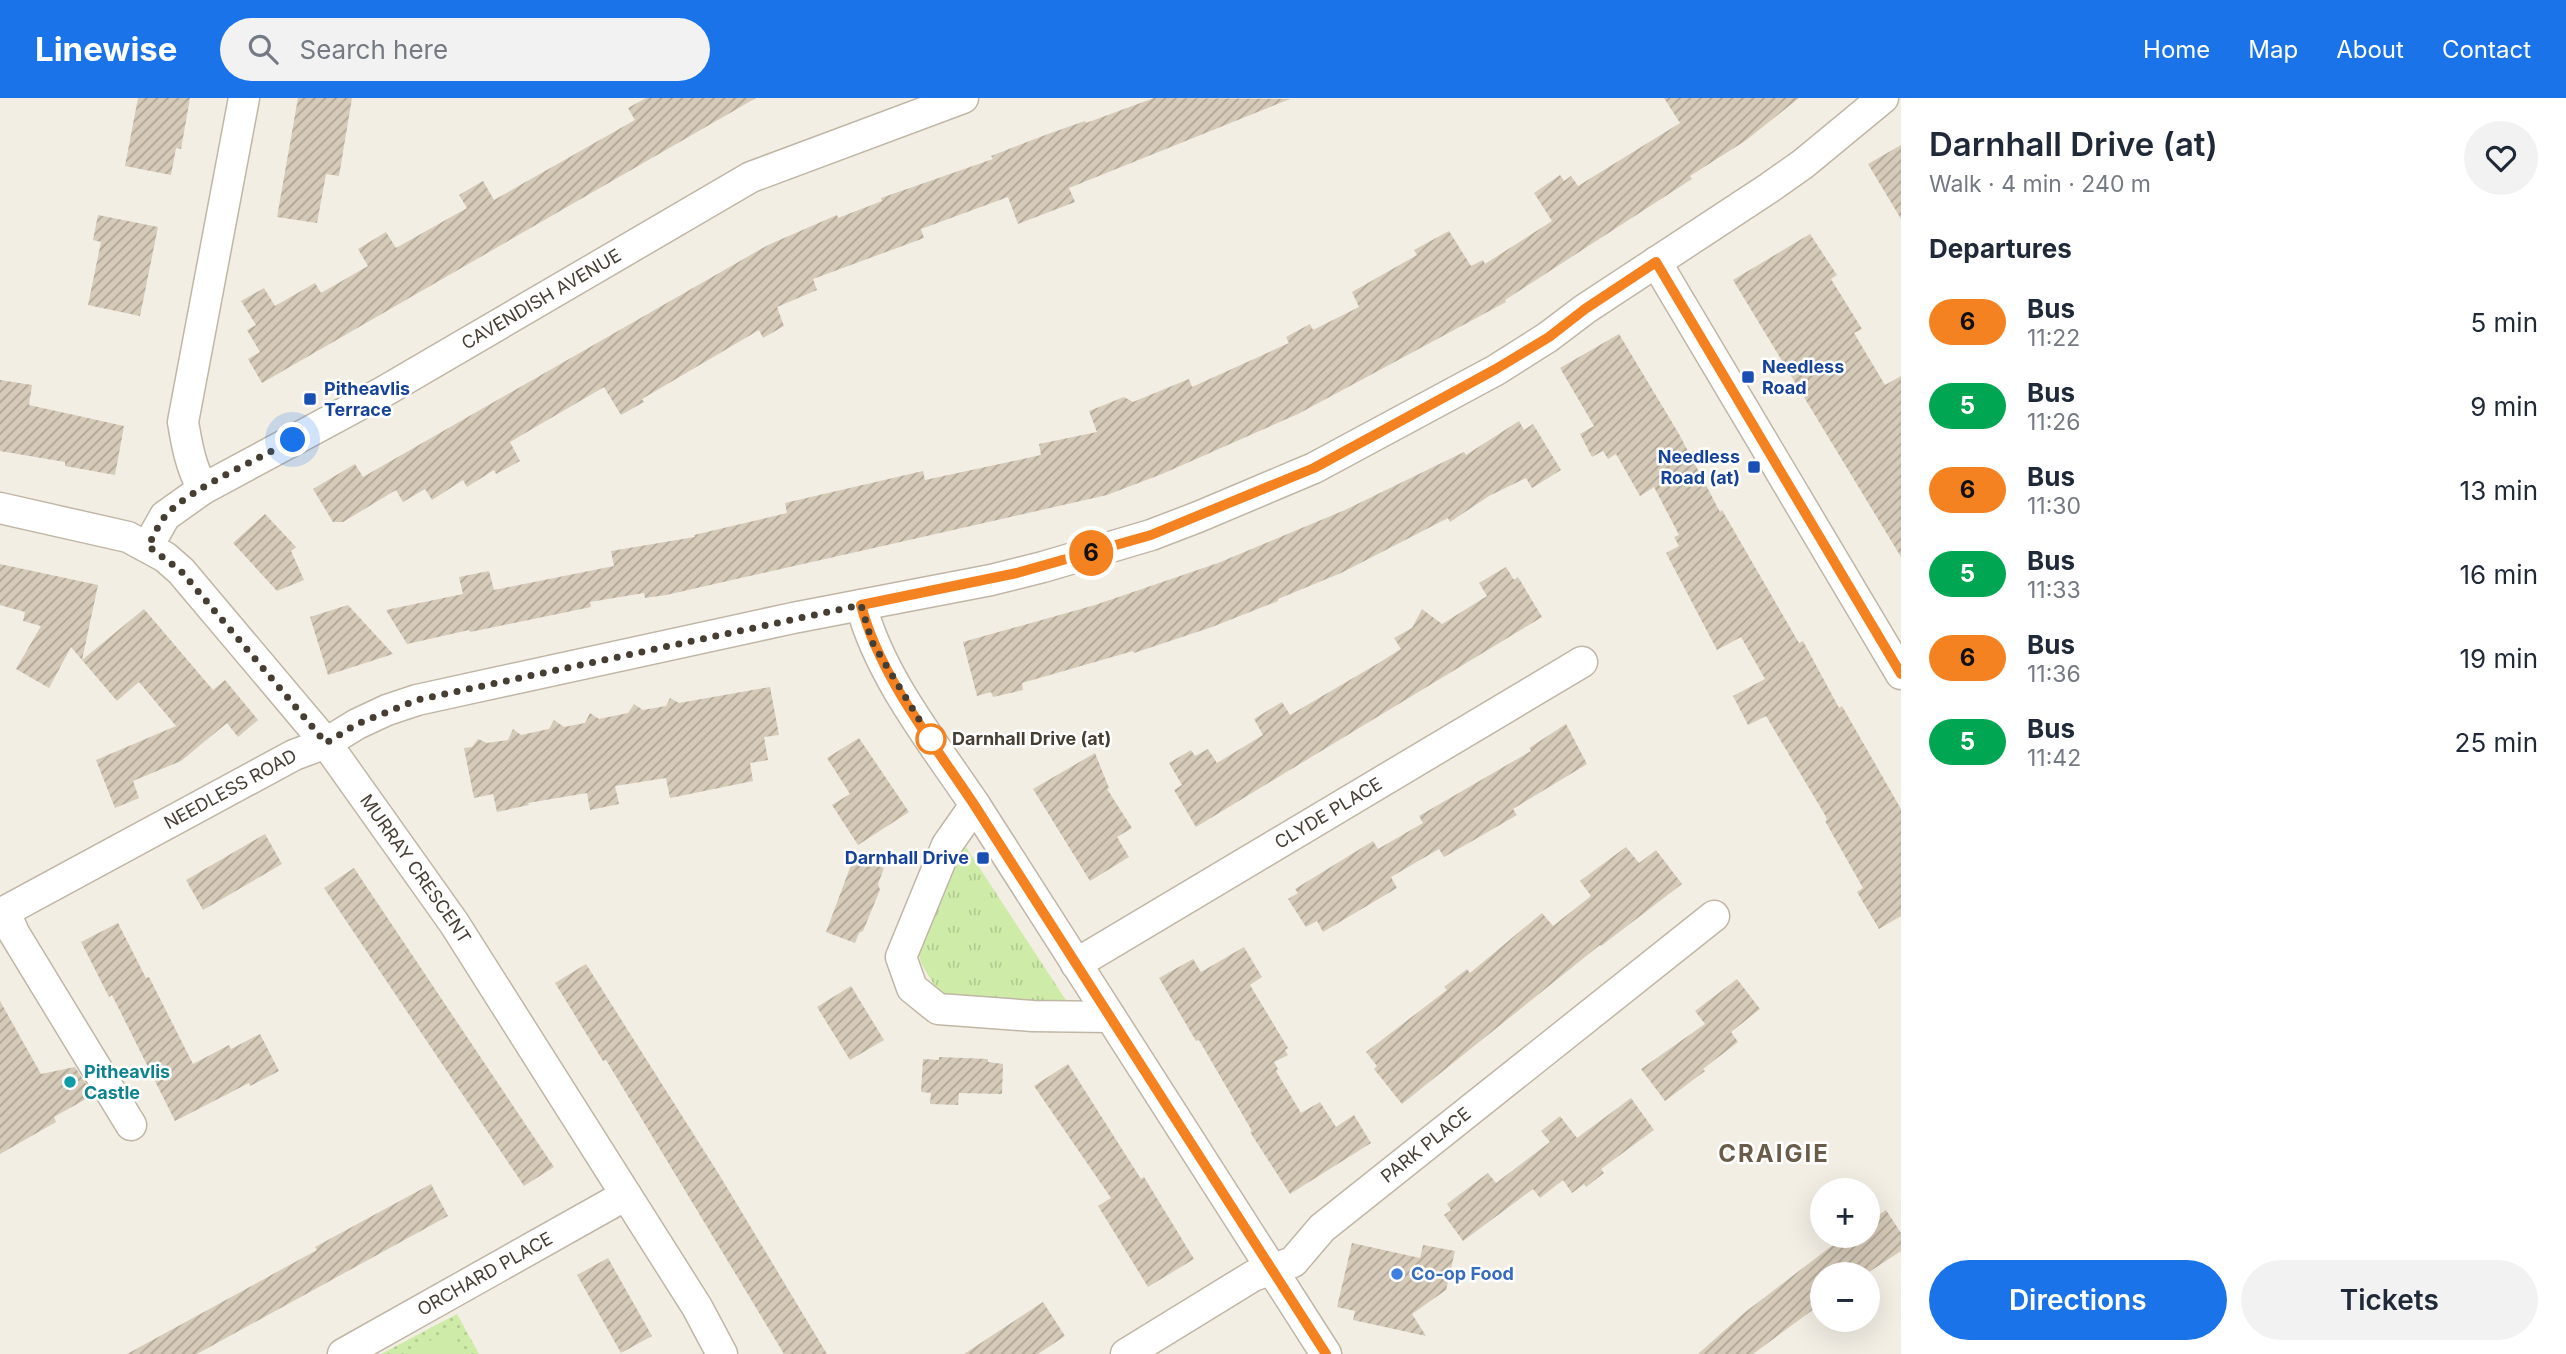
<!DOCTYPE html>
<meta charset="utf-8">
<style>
body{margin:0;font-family:Inter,sans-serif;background:#f2f2f3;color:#1f2937;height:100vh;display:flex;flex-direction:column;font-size:26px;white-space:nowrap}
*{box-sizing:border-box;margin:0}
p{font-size:23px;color:#747a83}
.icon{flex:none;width:38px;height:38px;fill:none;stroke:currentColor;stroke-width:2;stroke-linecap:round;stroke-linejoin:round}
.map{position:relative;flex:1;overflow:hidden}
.sheet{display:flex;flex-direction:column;background:#fff;width:665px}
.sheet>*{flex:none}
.badge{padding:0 14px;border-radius:23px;font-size:24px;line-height:46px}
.controls{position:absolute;left:1810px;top:1080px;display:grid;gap:14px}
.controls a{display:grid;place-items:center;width:70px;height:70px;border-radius:50%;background:#fff;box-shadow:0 7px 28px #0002;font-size:35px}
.you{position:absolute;width:35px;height:35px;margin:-18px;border:5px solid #fff;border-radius:50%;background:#1a73e8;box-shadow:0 0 0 10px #1a73e833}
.map>.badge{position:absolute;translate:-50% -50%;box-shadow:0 0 0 4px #fff}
h2{padding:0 28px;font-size:26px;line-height:63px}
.round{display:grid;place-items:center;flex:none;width:74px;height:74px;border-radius:37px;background:#f2f2f3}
.head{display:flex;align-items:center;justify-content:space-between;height:119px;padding:0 28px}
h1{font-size:33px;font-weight:600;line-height:52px}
.cta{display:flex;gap:14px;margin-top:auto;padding:14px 28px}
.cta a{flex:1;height:80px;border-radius:42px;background:#1a73e8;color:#fff;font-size:28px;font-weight:600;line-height:80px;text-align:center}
.cta a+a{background:#f2f2f3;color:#1f2937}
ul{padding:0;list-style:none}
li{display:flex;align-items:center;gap:21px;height:84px;padding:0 28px}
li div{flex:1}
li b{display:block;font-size:26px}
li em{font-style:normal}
li .badge{min-width:77px;font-weight:700;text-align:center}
header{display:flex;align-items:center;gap:42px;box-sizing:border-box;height:98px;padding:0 35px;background:#1a73e8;color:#fff}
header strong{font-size:33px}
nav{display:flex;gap:38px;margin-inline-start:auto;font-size:24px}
.search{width:490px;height:63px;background:#f2f2f3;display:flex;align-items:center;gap:18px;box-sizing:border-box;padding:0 24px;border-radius:38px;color:#747a83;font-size:26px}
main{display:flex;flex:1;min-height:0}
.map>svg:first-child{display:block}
.grass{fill:url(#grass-tufts)}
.park{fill:url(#park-dots)}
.pitch{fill:#ceeca8}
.building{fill:url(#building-hatch)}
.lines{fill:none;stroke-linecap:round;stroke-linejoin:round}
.street-casing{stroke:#c0b6a5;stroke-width:33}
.street{stroke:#fff;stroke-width:30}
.line-casing{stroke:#fff;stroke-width:16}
.line{stroke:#f58220;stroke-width:10}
.walk{stroke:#463e33;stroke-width:7;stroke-dasharray:0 12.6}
.transit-dot{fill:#1a4fb4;stroke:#fff;stroke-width:2.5}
.stop-dot{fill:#fff;stroke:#f58220;stroke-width:3.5}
.culture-dot{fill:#0f9aa8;stroke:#fff;stroke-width:2.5}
.shop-dot{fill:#3f7fe0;stroke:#fff;stroke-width:2.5}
.labels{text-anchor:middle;stroke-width:5;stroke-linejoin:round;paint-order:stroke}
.street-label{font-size:18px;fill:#463e33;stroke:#fff}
.transit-label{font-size:18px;font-weight:bold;fill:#164399;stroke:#fff;text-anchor:start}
.stop-label{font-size:18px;font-weight:bold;fill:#463e33;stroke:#fff;text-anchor:start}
.culture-label{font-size:18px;font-weight:bold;fill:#0d838f;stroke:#fff;text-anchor:start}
.shop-label{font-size:18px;font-weight:bold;fill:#366cbe;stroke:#fff;text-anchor:start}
.district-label{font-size:24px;font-weight:bold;letter-spacing:2px;fill:#6a5c49;stroke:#fff}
</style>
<header>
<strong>Linewise</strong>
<div class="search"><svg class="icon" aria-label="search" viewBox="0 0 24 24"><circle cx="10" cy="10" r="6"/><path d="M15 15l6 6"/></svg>Search here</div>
<nav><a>Home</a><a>Map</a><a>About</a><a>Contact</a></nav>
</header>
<main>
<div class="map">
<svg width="1901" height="1256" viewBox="0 0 1901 1256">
<defs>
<pattern id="grass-tufts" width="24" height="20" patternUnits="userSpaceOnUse" patternTransform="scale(1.75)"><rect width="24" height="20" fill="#ceeca8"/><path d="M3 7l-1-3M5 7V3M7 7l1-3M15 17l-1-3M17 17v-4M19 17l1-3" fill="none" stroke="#b2cb91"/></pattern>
<pattern id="park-dots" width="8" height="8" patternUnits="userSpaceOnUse" patternTransform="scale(1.75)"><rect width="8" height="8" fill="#ceeca8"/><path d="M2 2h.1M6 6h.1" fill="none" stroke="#b2cb91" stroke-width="1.8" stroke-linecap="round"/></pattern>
<pattern id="building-hatch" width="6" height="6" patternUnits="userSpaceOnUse" patternTransform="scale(1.75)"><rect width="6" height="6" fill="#d6cab8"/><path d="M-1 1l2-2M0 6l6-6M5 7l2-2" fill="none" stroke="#afa596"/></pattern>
</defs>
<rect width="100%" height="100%" fill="#f3eee4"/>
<path class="grass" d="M960,740L1071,910L957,903L937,892L921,865L917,848Z"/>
<path class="park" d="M457,1216L479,1256H381Z"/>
<path class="pitch" d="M451,1231L465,1256H406Z"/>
<g class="building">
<path d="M138,0H190L181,51L176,50L171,77L125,68Z"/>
<path d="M298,0H352L339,78L326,76L317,125L277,119Z"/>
<path d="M646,0H756L262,285L248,261L260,254L247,232L256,227L241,203L264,190L275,208L315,185L321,195L368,168L358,151L386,134L396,150L467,110L459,97L483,83L494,102L635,22L628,10Z"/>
<path d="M1154,0L1290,1L1069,90L1075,104L1018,126L1008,99L921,131L924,140L813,181L817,192L777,209L784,228L763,240L759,232L642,301L644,304L621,317L604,289L510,344L520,363L496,376L494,372L467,389L463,382L432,402L425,391L403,404L396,392L343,424H333L313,391L355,366L363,379L768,147L837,117L838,120L882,103L881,100L993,61L991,58L1048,36L1085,23L1086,25Z"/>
<path d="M1664,0H1799L1745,43L1690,78L1692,81L1505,202L1506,204L1298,316L1162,376L1107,397L896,445L666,497L645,500L644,495L590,504L591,509L470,534L469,532L407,546L386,512L463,496L459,479L489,473L494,492L614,468L611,453L695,439L694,437L787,415L785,405L923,373L925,382L1041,357L1039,346L1097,334L1089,313L1124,299L1133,304L1189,281L1192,289L1289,245L1286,239L1310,226L1313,232L1359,209L1352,194L1417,157L1414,152L1449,133L1471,168L1483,162L1485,166L1552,123L1534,95L1560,77L1564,83L1571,78L1578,88L1680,25Z"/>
<path d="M1901,47V121L1868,66Z"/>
<path d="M98,117L158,129L140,218L88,207L101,144L93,142Z"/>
<path d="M1810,136L1837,177L1831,181L1862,231L1854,235L1885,287L1901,278V459L1733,182Z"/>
<path d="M1619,236L1679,336L1720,414L1722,412L1799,545L1803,543L1839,610L1842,608L1901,711V818L1879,831L1857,794L1863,790L1825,723L1827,722L1825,717L1766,618L1748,627L1733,598L1765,581L1741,539L1717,552L1666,455L1679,448L1674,439L1679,437L1654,389L1640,398L1616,356L1608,361L1603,353L1592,359L1580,336L1594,328L1560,270Z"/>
<path d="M0,282L32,287L29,307L124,328L115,377L65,368V364L0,353Z"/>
<path d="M1519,323L1524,332L1533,326L1561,372L1532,390L1526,380L1489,398L1450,424L1448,420L1341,475L1278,501V503L1212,529L1134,555L1133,553L1022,585L1023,592L993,599L991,594L977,598L963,544L1095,507L1218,465L1345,412L1464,354L1466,357Z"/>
<path d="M265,416L296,449L291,453L304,482L277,493L233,445Z"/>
<path d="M0,466L98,487L82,562L71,549L49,590L16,571L41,528L23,523L25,514L0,507Z"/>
<path d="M1506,469L1514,482L1518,479L1542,519L1196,729L1174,692L1182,687L1169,665L1191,652L1195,658L1208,651L1217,665L1263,637L1254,621L1282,604L1290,617L1377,566L1401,551L1394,540L1412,530L1422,511L1442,526L1487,498L1479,485Z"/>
<path d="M348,507L393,556L328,577L310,519Z"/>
<path d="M144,511L213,592L225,582L258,622L238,639L227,625L181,663L133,683L139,700L115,710L96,662L176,628L139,584L117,603L82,562Z"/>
<path d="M770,589L779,637L764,639L768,662L750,665L753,683L670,700L666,680L615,688L619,706L590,712L587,695L528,705L529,707L497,714L493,696L474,700L464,650L472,649L478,641L487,645L508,642L513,631L521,637L549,631L554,622L564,629L585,625L590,615L599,621L628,615L634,606L643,612L666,608L670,600L679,605Z"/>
<path d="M1566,626L1587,666L1513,711L1517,717L1474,742L1444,759L1439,751L1391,779L1397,790L1323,834L1317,823L1306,829L1288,801L1298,795L1295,791L1373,743L1378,751L1423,725L1419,718L1531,653L1529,650Z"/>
<path d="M859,640L909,714L858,747L832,707L850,696L827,660Z"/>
<path d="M1095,655L1109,690L1107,691L1132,730L1117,739L1129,759L1090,783L1033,691Z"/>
<path d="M265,736L282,766L203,812L186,782Z"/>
<path d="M1626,749L1639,765L1656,752L1682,786L1601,848L1600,847L1402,1006L1374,971L1377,968L1366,954L1447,892L1444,889L1467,871L1470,875L1542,815L1553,828L1591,798L1580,783Z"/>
<path d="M854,759L884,770L878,786L880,792L863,833L859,835L855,845L826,834Z"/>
<path d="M354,770L554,1069L524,1088L324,790Z"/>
<path d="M118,825L146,880L149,879L193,966L229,947L231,951L260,936L279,973L250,988L249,985L175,1023L112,897L109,899L81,844Z"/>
<path d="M1244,849L1262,879L1250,887L1288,950L1285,952L1288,957L1274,964L1278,971L1276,973L1301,1015L1320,1004L1336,1029L1354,1017L1371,1045L1290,1096L1250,1034L1252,1033L1199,942L1196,943L1159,880L1193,861L1201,874Z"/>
<path d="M586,866L720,1078L827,1256H784L606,962L603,963L555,885Z"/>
<path d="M1737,881L1760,911L1731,934L1738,944L1703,971L1705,973L1665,1003L1641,971L1705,926L1695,913Z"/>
<path d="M851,888L884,942L850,962L817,909Z"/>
<path d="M0,903L41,976L75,969L93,997L54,1019L56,1024L0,1056Z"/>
<path d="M939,959L988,961V964L1003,966L1002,996L959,995L958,1007L930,1006L931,995L921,994L923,961L939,962Z"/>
<path d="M1068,966L1141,1081L1144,1079L1194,1161L1148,1189L1098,1108L1111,1100L1034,988Z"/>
<path d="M1631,1000L1654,1032L1601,1071L1604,1075L1586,1089L1584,1086L1572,1095L1563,1082L1540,1100L1533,1091L1463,1143L1444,1117L1451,1112L1447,1106L1488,1075L1496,1085L1550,1044L1541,1033L1560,1018L1577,1040Z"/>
<path d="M431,1086L448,1118L197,1256H127L317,1152L315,1149Z"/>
<path d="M1886,1112L1901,1135V1153L1866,1176H1822V1205L1753,1256H1698L1744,1215L1829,1150L1848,1138H1867V1125Z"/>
<path d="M1352,1145L1420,1160L1423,1147L1455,1153L1446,1192L1412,1216L1426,1238L1353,1222L1355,1213L1337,1209Z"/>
<path d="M608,1160L652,1238L621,1255L577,1177Z"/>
<path d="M1043,1204L1065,1238L1038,1256H964Z"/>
</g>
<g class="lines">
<g class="street-casing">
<g id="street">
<path d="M1656,164L1901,576"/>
<path d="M203,391C191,370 187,348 183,324L244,0"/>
<path id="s1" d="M0,410L128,439L165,459L181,473L326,645L454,825L697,1209L722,1256"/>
<path id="s2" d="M148,448L165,418L203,391L383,294L751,79L963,0"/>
<path d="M861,507C880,579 934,646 975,707L1326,1256"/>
<path d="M975,707L947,747L901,859L912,890L938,911L1033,918L1110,919"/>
<path d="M5,814L14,835L131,1027"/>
<path id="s3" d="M0,816L294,657L326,645L357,626L387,612L417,602L793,520L991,482L1043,469L1151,437L1198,419L1314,370L1496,272L1548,239L1585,211L1769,90L1803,66L1883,0"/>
<path id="s4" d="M1076,866L1582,564"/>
<path id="s5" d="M343,1256L626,1097"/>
<path id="s6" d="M1126,1256L1253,1178L1293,1164L1322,1130L1714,818"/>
</g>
</g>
<use href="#street" class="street"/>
</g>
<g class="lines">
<g class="line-casing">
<path id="line" d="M1326,1256L975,708C934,646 880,579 861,507L1017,475L1151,437L1314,370L1496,271L1549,239L1585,211L1656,164L1901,576"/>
</g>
<use href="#line" class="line"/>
<path class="walk" d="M293,342C259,361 193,389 167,416C159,424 154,438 148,448L181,473L326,645L357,626L417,602L861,507L872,544L931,641"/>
</g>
<g class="transit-dot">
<rect x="1741" y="272" width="14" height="14" rx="3.5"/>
<rect x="303" y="294" width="14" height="14" rx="3.5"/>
<rect x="1747" y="362" width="14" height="14" rx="3.5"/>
<rect x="976" y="753" width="14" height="14" rx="3.5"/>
</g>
<circle class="stop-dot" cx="931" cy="641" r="14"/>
<circle class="culture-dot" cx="70" cy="984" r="7"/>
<circle class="shop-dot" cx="1397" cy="1176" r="7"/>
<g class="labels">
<g class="street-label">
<text dy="6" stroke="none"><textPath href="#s2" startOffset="469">CAVENDISH AVENUE</textPath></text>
<text dy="6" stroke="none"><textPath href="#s3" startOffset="262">NEEDLESS ROAD</textPath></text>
<text dy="6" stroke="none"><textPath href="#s4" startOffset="294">CLYDE PLACE</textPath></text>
<text dy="6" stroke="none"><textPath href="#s1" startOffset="574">MURRAY CRESCENT</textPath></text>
<text dy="6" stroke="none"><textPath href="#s6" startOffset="369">PARK PLACE</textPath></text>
<text dy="6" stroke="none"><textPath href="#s5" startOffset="163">ORCHARD PLACE</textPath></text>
</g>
<g class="transit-label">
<text x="1762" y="275">Needless<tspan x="1762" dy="21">Road</tspan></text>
<text x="324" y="297">Pitheavlis<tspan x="324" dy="21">Terrace</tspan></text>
<text x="1740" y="365" text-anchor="end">Needless<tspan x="1740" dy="21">Road (at)</tspan></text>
<text x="969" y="766" text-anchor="end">Darnhall Drive</text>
</g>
<g class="stop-label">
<text x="952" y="647">Darnhall Drive (at)</text>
</g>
<g class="culture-label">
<text x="84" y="980">Pitheavlis<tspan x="84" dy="21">Castle</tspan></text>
</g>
<g class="shop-label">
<text x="1411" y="1182">Co-op Food</text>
</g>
<g class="district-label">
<text x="1774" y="1064">CRAIGIE</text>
</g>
</g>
</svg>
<div class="controls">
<a>+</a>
<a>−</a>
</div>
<div class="you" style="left:293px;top:342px"></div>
<b class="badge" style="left:1091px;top:455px;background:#f58220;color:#111">6</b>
</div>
<section class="sheet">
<div class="head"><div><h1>Darnhall Drive (at)</h1><p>Walk · 4 min · 240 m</p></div><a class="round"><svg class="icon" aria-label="heart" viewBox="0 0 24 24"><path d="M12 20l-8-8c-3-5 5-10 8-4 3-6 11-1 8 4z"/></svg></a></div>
<h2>Departures</h2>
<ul>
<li><span class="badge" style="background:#f58220;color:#111">6</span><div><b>Bus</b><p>11:22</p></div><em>5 min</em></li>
<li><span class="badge" style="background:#00a651;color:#fff">5</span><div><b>Bus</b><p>11:26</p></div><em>9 min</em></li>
<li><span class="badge" style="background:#f58220;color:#111">6</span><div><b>Bus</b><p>11:30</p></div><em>13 min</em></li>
<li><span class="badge" style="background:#00a651;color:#fff">5</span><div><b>Bus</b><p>11:33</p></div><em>16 min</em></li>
<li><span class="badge" style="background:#f58220;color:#111">6</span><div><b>Bus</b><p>11:36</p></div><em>19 min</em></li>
<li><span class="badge" style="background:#00a651;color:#fff">5</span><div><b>Bus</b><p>11:42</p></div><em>25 min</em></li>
</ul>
<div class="cta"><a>Directions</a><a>Tickets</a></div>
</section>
</main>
